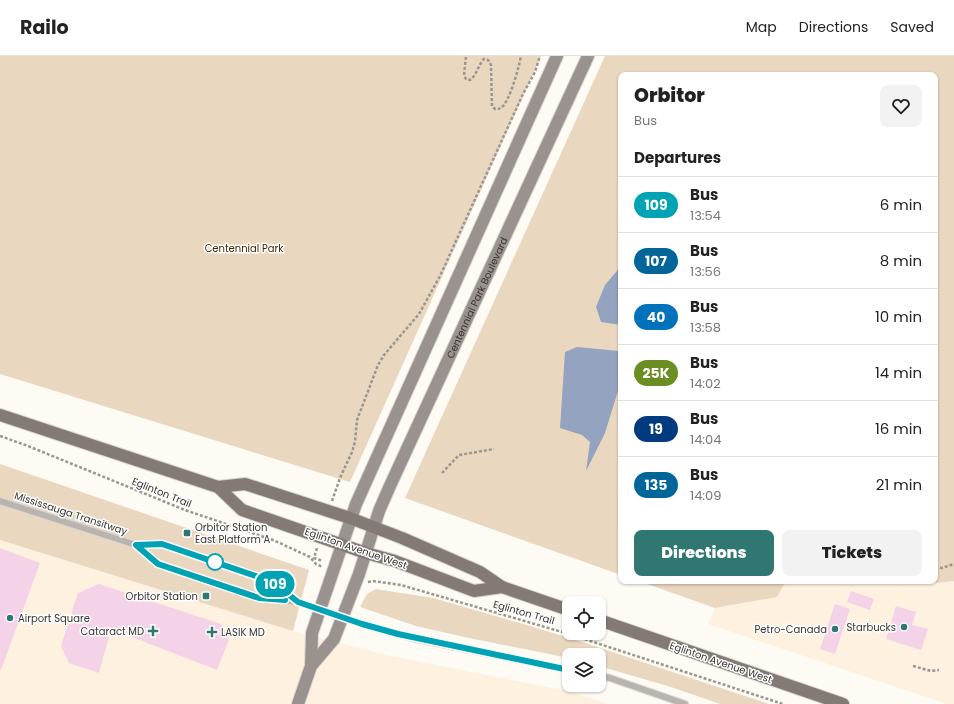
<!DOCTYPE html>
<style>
body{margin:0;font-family:Poppins,sans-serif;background:#f2f2f2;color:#222;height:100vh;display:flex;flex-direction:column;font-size:15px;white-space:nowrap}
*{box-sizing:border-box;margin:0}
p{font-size:13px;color:#767676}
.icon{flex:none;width:22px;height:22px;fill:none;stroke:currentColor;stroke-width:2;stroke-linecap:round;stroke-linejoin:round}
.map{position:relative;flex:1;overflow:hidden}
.drawer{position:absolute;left:618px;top:16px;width:320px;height:512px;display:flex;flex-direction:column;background:#fff;border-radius:8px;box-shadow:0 1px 3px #0004}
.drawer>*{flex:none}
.badge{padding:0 8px;border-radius:13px;font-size:14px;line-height:26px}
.fabs{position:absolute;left:562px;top:540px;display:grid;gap:8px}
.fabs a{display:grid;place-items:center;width:44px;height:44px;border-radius:8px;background:#fff;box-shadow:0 1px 3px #0004;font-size:20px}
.map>.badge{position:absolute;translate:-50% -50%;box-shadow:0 0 0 2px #fff}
h2{padding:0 16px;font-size:15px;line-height:36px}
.round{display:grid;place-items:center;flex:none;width:42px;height:42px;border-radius:8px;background:#f2f2f2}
.head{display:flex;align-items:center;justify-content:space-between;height:68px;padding:0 16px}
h1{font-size:19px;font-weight:800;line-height:30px}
.button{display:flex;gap:8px;margin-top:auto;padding:8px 16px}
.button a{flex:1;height:46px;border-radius:8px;background:#2f7770;color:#fff;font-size:16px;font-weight:800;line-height:46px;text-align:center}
.button a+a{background:#f2f2f2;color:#222}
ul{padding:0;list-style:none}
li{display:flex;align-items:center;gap:12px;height:56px;padding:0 16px;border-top:1px solid #e0e0e0}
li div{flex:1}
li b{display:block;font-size:15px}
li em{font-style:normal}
li .badge{min-width:44px;font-weight:700;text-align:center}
header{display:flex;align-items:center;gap:24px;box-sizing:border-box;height:56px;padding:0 20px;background:#fff;border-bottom:1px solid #e0e0e0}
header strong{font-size:19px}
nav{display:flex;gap:22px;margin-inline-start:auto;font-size:14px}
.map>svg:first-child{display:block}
.built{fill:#fef1e0}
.green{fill:#e9d7bf}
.water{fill:#94a3c0}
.building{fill:#f4d2e7}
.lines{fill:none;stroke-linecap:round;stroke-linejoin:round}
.lane-casing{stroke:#dad6d1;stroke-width:8}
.secondary-casing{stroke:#dad6d1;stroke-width:14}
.primary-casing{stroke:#dad6d1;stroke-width:14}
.path{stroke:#9a9691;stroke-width:2.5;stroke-dasharray:3 2;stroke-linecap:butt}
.lane{stroke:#bab4b1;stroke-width:6}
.secondary{stroke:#9a928e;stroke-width:12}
.primary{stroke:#837a75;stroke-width:12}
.line-casing{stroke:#fff;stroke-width:9}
.line{stroke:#00a3b4;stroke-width:6}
.poi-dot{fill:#2f7770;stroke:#fff;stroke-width:1.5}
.stop-dot{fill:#fff;stroke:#00a3b4;stroke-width:2}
.labels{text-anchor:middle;stroke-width:3;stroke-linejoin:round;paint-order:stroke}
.park-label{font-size:10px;fill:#3f2902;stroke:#fff}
.street-label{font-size:10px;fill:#373430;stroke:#fff}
.poi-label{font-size:10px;fill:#373430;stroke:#fff;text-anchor:end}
</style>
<header>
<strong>Railo</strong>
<nav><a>Map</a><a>Directions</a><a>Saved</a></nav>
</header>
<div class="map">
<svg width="954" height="648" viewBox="0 0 954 648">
<rect width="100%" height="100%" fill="#fefaf4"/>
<g class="built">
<path d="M0,484L293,575L390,600L568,635L608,648H0Z"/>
<path d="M800,525H924L926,528L954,525V648H947L708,568L715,552L777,541L785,527Z"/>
</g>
<g class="green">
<path d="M0,0H541L350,426L0,318Z"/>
<path d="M605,0H954V525L926,528L924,525H935V19H621V519L405,442Z"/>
<path d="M0,408L309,514L293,575L0,484Z"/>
<path d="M639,525H800L785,527L777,541L715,552Z"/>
<path d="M376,533L433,542L530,570L582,586L769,648H720L671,631L599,610V599H569V602L469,582L416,570L360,551L367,538Z"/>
</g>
<g class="water">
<path d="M621,210V269L601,266L596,251L605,229Z"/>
<path d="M577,291L619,295L621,298V325L605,377L586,415L590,386L582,379L560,372L565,296Z"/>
</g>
<g class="building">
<path d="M0,492L40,507L1,614L0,613Z"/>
<path d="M99,528L221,568L229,583L217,614L111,573L99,617L69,607L61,590L78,537Z"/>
<path d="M851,535L874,543L870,554L847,546Z"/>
<path d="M835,548L850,553L835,598L820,593Z"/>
<path d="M896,550L916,556L912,569L928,573L921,594L886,583Z"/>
</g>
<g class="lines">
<g class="lane-casing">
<g id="lane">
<path d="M0,445L136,489L158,508L259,542L298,546"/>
<path d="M136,489L162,487L273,526L297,545"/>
<path d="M361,568L411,582L569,614"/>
<path d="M599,620L610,622L685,648"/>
</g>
</g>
<g class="secondary-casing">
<g id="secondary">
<path d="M311,610L312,577L356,448L557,0"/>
<path id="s1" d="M298,648L311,610L334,583L359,518L379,455L389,432L588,0"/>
</g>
</g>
<g class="primary-casing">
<g id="primary">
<path d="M0,359L218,431L245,428L350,462L402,482L480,516L502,531L569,554"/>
<path d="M218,431L242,454L366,497L395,505L474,535L502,531"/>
<path d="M599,564L843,648"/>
</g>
</g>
<g class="path">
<path d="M466,1L464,19L466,23L470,24C477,19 478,9 484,3L488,4L491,9L492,50L495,53C498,53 499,53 501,52C510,45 519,11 521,0"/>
<path d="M0,380L28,390L185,454L273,484L310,501L316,508L323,511"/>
<path d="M442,417L459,399L494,393"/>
<path d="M332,445L340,422L352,396L355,386L357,364L378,309L384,299L419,258L440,220L523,38L535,16L540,0"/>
<path d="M317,492L314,502L323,505"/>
<path d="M935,511L942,512L954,508"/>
<path d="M368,526L373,525L401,529L569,578L783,648"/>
<path d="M913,610L931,615L939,614"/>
</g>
<use href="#lane" class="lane"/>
<use href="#secondary" class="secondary"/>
<use href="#primary" class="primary"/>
</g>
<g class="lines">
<g class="line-casing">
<path id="line" d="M285,544L259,542L158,508L136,489L162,488L273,526L298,546L362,568L398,578L569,614"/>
</g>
<use href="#line" class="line"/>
</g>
<g class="poi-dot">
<rect x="183" y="473" width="8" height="8" rx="2"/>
<rect x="202" y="536" width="8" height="8" rx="2"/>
<circle cx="10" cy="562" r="4"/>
<circle cx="904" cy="571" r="4"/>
<circle cx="835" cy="573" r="4"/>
<path d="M151 569h4v4h4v4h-4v4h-4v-4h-4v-4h4z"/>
<path d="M210 570h4v4h4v4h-4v4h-4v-4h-4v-4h4z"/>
</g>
<circle class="stop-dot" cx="215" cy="506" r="8"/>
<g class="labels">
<g class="park-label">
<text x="244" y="196">Centennial Park</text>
</g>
<g class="street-label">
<text dy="4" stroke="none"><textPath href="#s1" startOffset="446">Centennial Park Boulevard</textPath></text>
<text transform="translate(162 436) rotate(22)" y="4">Eglinton Trail</text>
<text transform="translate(71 457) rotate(18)" y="4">Mississauga Transitway</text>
<text transform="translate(356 492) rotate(19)" y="4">Eglinton Avenue West</text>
<text transform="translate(524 556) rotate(16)" y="4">Eglinton Trail</text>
<text transform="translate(721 606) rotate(19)" y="4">Eglinton Avenue West</text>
</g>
<g class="poi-label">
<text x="195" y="475" text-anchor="start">Orbitor Station<tspan x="195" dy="12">East Platform A</tspan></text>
<text x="198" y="544">Orbitor Station</text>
<text x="18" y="566" text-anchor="start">Airport Square</text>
<text x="896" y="575">Starbucks</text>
<text x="827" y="577">Petro-Canada</text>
<text x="144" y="579">Cataract MD</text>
<text x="221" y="580" text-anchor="start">LASIK MD</text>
</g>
</g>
</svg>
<div class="fabs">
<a><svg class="icon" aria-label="locate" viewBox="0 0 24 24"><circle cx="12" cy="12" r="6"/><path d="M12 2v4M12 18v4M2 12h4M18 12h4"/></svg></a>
<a><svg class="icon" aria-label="layers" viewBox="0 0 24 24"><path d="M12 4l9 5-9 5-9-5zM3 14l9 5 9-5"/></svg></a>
</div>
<b class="badge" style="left:275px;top:528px;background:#00a3b4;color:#fff">109</b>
<section class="drawer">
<div class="head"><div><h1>Orbitor</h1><p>Bus</p></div><a class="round"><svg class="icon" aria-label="heart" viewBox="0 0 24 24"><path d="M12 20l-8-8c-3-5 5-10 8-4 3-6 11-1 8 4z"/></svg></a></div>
<h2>Departures</h2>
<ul>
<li><span class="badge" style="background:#00a3b4;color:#fff">109</span><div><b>Bus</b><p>13:54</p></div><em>6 min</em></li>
<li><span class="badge" style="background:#069;color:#fff">107</span><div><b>Bus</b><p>13:56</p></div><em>8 min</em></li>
<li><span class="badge" style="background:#0072bc;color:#fff">40</span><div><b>Bus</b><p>13:58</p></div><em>10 min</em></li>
<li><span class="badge" style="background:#6b8e23;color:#fff">25K</span><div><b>Bus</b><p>14:02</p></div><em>14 min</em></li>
<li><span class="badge" style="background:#003b80;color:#fff">19</span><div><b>Bus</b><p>14:04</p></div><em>16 min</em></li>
<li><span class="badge" style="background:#069;color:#fff">135</span><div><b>Bus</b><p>14:09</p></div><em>21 min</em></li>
</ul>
<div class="button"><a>Directions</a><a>Tickets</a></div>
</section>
</div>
